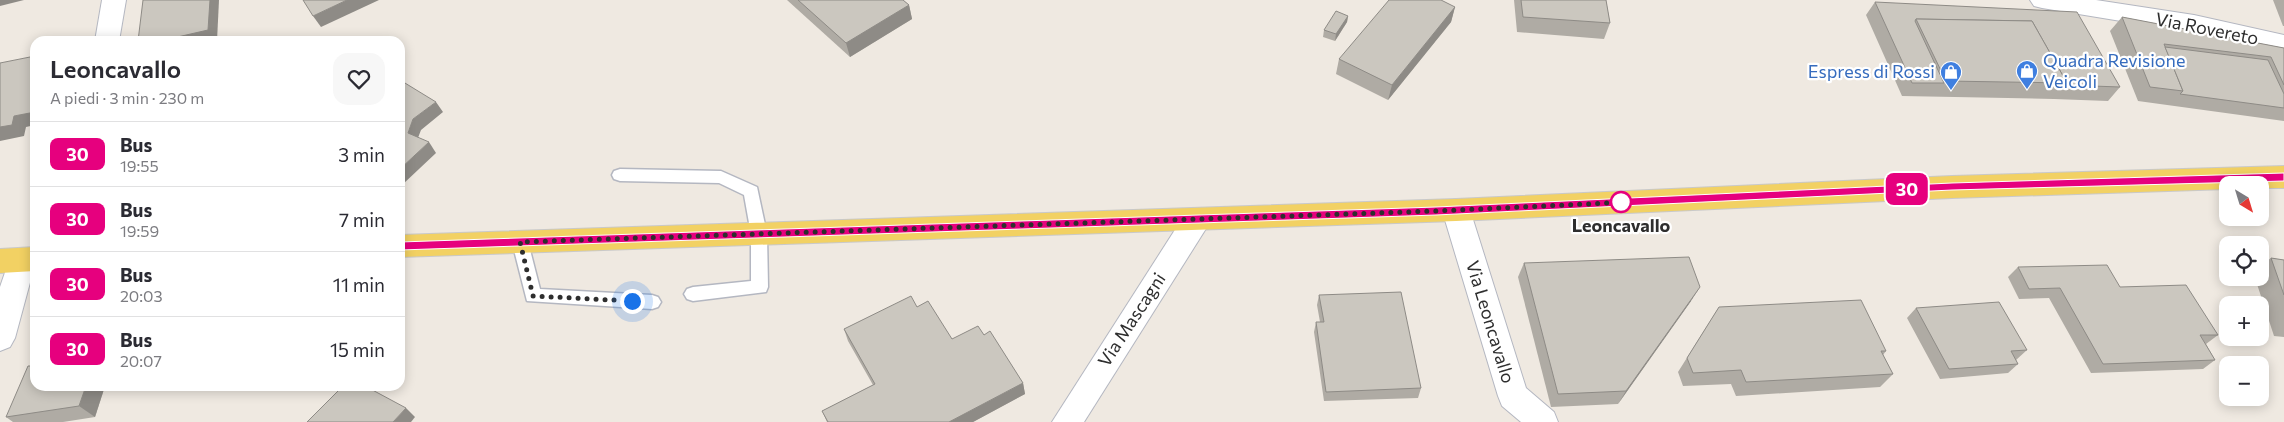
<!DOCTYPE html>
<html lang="it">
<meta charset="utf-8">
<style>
body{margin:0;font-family:Commissioner,sans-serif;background:#f7f7f7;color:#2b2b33;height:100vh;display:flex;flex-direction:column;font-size:19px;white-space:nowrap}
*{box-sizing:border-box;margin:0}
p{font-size:16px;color:#7c7c81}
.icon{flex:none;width:28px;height:28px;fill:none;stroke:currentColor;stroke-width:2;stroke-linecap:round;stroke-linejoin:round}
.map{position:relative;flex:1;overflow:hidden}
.panel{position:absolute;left:30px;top:36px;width:375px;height:355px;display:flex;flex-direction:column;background:#fff;border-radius:15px;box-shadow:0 2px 12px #0003}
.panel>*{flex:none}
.badge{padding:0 10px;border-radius:8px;font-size:18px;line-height:32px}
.needle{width:32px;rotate:142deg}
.buttons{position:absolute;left:2219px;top:176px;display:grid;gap:10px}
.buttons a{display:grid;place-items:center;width:50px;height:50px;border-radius:10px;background:#fff;box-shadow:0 2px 12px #0003;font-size:25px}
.you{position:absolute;width:25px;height:25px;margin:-12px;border:4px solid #fff;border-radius:50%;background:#1a73e8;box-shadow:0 0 0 8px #1a73e833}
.map>.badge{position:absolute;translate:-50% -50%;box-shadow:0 0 0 2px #fff}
.round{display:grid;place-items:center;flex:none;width:52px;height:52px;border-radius:15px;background:#f7f7f7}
.overview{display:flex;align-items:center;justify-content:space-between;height:85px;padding:0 20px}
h1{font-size:24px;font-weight:600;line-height:38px}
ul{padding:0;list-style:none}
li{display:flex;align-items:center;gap:15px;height:65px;padding:0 20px;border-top:1px solid #e1e1e2}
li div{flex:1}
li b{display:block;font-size:19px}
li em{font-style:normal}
li .badge{min-width:55px;font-weight:700;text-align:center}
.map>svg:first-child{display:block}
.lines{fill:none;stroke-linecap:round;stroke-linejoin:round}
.lane-casing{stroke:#b4b7c1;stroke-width:3}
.street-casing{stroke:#b4b7c1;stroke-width:2}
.primary-casing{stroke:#c9c9c9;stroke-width:2}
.lane{fill:#fff;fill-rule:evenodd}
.street{fill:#fff;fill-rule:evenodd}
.primary{fill:#f2d163;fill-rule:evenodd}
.wall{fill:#afaba4}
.shaded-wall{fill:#8e8b86}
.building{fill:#cbc7bf;stroke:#8e8b86}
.line{fill:#e6007e;stroke:#fff}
.walk{stroke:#2e2e2e;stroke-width:5;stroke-dasharray:0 9}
.stop-dot{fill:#fff;stroke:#e6007e;stroke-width:2.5}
.labels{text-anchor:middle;stroke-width:4.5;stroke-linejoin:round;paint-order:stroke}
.street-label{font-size:18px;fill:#2e2e2e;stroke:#fff}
.shop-label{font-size:18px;fill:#366cbe;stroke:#fff;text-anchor:start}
.stop-label{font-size:18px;font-weight:bold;fill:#2e2e2e;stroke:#fff}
</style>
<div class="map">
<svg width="2284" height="422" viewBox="0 0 2284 422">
<rect width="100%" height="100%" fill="#efe9e1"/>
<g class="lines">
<g class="lane-casing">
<g id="lane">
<path d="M620,169L721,171L757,187L767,234L768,287L766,292L693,301L687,299L684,294L687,289L693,287L751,281V234L744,195L719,183L620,181L614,179L612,175L614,171Z"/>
<path d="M520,235L526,237L528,242L540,289L652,295L658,297L661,302L658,307L652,309L527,301L512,242L514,237Z"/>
</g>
</g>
<g class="street-casing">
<g id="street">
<path d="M102,0H126L119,41H95Z"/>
<path d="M2030,0H2096L2194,15L2284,35V53L2194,33L2042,8L2034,6Z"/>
<path d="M1456,199L1466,202L1470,210L1526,388L1554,412L1558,422H1521L1502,406L1498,396L1442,210L1446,202Z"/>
<path d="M1197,208L1207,211L1211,219L1207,227L1084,422H1052L1187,211Z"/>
<path d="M22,248L32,252L35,264L15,338L10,347L0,351V287L12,252Z"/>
</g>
</g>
<g class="primary-casing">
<g id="primary">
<path d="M2284,166V188H2260V185H2228V189L1952,198L1456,221L400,257V235L1456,199L1952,176Z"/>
<path d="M35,247V271L0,273V249Z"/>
</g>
</g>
<use href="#lane" class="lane"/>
<use href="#street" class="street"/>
<use href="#primary" class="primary"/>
</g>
<g class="wall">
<path d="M787,0H903L909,5L912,19L850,57Z"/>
<path d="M1514,0H1606L1610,23L1604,39L1517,32Z"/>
<path d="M2273,0H2284V26H2283Z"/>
<path d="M1875,2L2120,87L2108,101L2054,99L1902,96L1866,15Z"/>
<path d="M1455,7L1451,22L1388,100L1336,74L1339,59Z"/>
<path d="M1348,16L1347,22L1335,41L1323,37L1324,30Z"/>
<path d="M2122,17L2284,48V121L2138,101L2110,31Z"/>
<path d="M2271,258L2284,260V337L2274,336L2255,278H2260V266Z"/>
<path d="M1524,263L1691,301L1618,404L1551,407L1518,277Z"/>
<path d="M2018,267L2120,287L2218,335L2206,344L2215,360L2203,369L2091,373L2049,298L2019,299L2008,277Z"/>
<path d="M1319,295L1421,388L1418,398L1324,401L1314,332L1316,322H1320L1317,305Z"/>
<path d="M917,307L952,339L984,335L1023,383L1025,394L973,422H827L822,411L873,385L848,341L844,329Z"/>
<path d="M1719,307L1886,351L1883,355L1893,374L1880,387L1736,396L1731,384L1683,386L1678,372Z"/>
<path d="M1916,308L2027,350L2016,360L2018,364L2008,373L1940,379L1907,318Z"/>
<path d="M105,386L95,417L63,422H13L6,417Z"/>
</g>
<g class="shaded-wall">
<path d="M0,0H24L0,6Z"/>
<path d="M210,0H219L217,41H160Z"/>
<path d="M347,0H379L321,27L313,16Z"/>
<path d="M909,5L912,19L850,57L846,43Z"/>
<path d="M1455,7L1451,22L1388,100L1392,85Z"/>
<path d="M1348,16L1347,22L1335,41L1336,34Z"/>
<path d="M436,102L443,112L421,130L416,143L408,133L413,119Z"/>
<path d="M35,111V125L26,127L24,136L0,141V127L14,116Z"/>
<path d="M429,142L436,153L402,185L400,182V169Z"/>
<path d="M1700,287L1691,301L1618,404L1626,391Z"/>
<path d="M1023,383L1025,394L973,422H949Z"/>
<path d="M86,386H105L95,417L79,406Z"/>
<path d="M406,408L415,417L411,422H393Z"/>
</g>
<g class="building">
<path d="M143,0H210L208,30L160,41H138Z"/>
<path d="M303,0H347L313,16Z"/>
<path d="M798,0H903L909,5L846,43Z"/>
<path d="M1389,0H1441L1455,7L1392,85L1339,59Z"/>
<path d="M1521,0H1606L1610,23L1523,17Z"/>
<path d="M1875,2L2077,12L2120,87L2065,85L2067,83L2032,21L1916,19L1915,21L1944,83H1912Z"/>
<path d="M1336,11L1348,16L1336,34L1324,30Z"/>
<path d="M2122,17L2284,48V85L2271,57L2164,44L2183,91L2150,87Z"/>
<path d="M1916,19L2032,21L2067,83L1946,81Z"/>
<path d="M2165,47L2268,60L2284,94V108L2180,94L2183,91Z"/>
<path d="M35,56V112L14,116L12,125L0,127V63Z"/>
<path d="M400,80L436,102L413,119L408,133L429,142L400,169Z"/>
<path d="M1689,257L1700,287L1626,391L1558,394L1524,263Z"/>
<path d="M2271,258L2284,260V295Z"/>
<path d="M2107,265L2120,287L2186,285L2218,335H2200L2215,360L2103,364L2060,288L2029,289L2018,267Z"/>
<path d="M1401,292L1421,388L1326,392L1316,322H1324L1319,295Z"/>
<path d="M911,296L917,307L928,301L952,339L978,326L984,335L990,331L1023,383L949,422H828L822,411L875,384L844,329Z"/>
<path d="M1861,300L1886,351H1881L1893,374L1746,382L1741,370L1693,373L1687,358L1719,307Z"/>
<path d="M1999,302L2027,350L2011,351L2018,364L1949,369L1916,308Z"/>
<path d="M28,366H35V386H86L79,406L6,417Z"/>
<path d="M343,386H365L406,408L393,422H307Z"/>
</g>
<path class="line" d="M2284,173V181L1952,190L1436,215L400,250L395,246L400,242L1436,207L1952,183Z"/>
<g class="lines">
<path class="walk" d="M632,301L533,296L520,242L1436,211L1629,202H1621"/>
</g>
<defs>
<g id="shop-pin" transform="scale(1.125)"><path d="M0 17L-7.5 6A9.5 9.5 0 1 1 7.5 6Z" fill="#3f7fe0" stroke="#fff"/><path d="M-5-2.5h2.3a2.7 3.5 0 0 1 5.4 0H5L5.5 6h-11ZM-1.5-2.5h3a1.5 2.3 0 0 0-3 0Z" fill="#fff"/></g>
</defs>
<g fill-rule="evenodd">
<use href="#shop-pin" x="2027" y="71"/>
<use href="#shop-pin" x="1951" y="72"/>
</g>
<circle class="stop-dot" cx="1621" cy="202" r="10"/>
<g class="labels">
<g class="street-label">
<text transform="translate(2207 29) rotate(11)" y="6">Via Rovereto</text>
<text transform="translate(1132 320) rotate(-57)" y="6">Via Mascagni</text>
<text transform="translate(1490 322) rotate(73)" y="6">Via Leoncavallo</text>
</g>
<g class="shop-label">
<text x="2043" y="67">Quadra Revisione<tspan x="2043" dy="21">Veicoli</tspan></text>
<text x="1935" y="78" text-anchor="end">Espress di Rossi</text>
</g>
<g class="stop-label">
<text x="1621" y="232">Leoncavallo</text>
</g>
</g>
</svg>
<div class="buttons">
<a><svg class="needle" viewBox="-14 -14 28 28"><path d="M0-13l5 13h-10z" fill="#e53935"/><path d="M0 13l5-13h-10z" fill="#7c7c81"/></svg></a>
<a><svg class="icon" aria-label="locate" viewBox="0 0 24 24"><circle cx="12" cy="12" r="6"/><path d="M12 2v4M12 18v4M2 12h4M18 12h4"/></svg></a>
<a>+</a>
<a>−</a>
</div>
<div class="you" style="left:632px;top:301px"></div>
<b class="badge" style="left:1907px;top:189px;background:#e6007e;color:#fff">30</b>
<section class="panel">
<div class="overview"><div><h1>Leoncavallo</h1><p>A piedi · 3 min · 230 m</p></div><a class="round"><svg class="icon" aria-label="heart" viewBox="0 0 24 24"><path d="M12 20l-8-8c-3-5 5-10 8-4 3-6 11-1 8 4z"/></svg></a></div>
<ul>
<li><span class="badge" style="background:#e6007e;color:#fff">30</span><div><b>Bus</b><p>19:55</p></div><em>3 min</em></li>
<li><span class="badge" style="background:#e6007e;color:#fff">30</span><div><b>Bus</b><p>19:59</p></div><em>7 min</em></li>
<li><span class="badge" style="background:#e6007e;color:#fff">30</span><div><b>Bus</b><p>20:03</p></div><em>11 min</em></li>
<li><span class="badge" style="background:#e6007e;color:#fff">30</span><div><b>Bus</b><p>20:07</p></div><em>15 min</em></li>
</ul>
</section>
</div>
